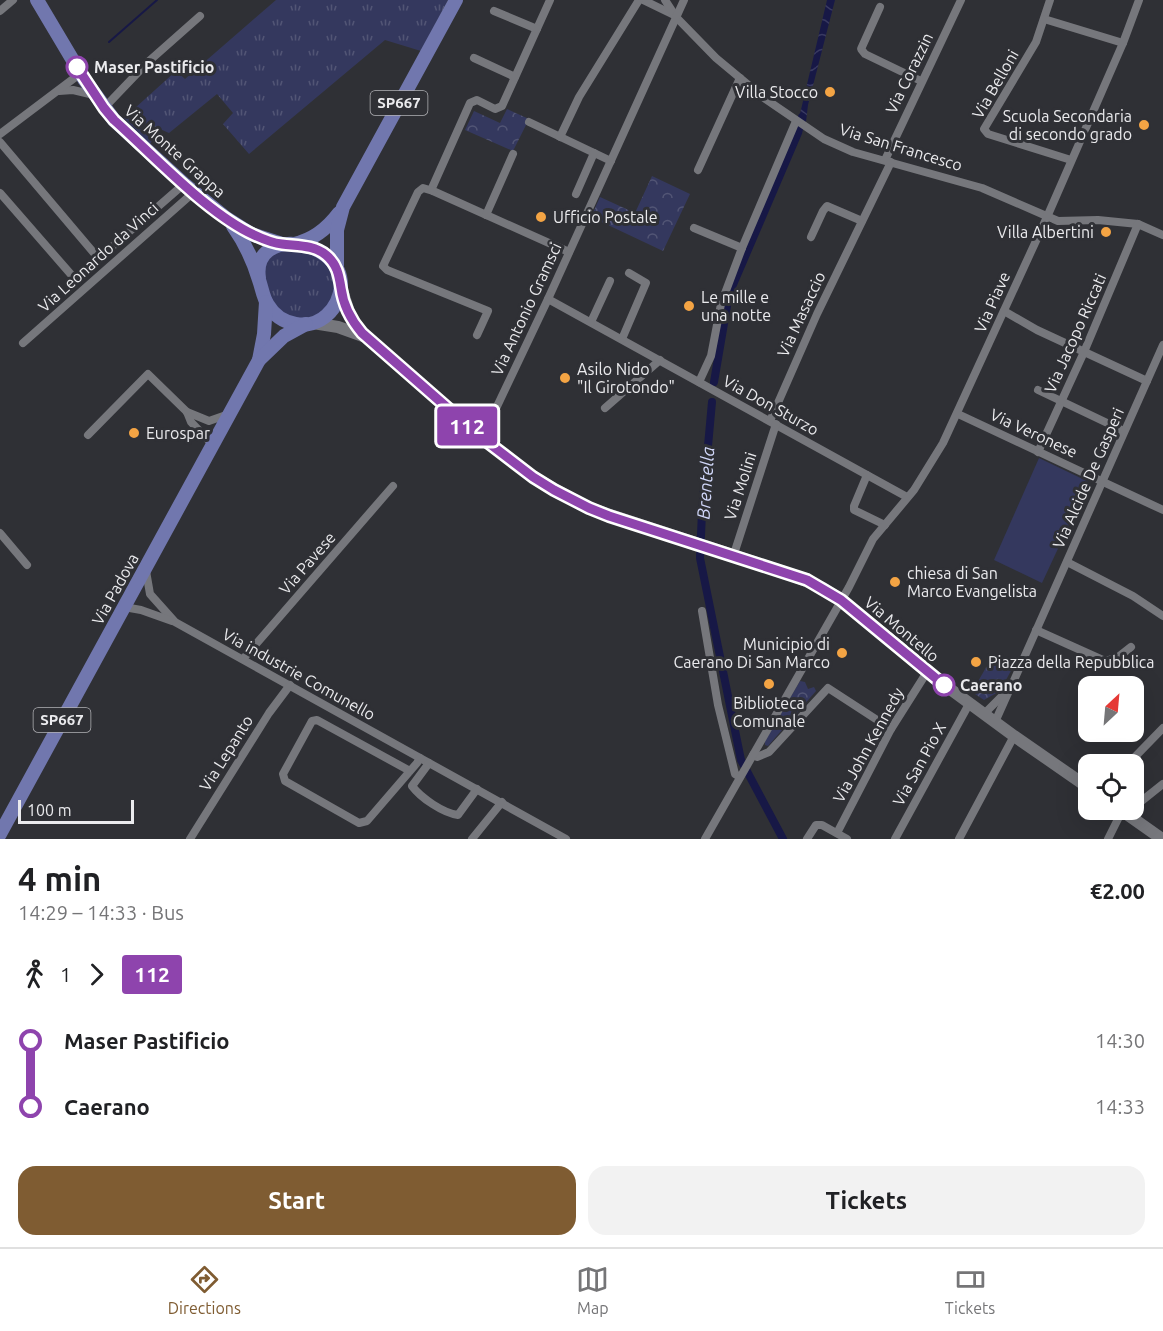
<!DOCTYPE html>
<meta charset="utf-8">
<style>
body{margin:0;font-family:Ubuntu,sans-serif;background:#f2f2f2;color:#202124;height:100vh;display:flex;flex-direction:column;font-size:22px;white-space:nowrap}
*{box-sizing:border-box;margin:0}
p{font-size:20px;color:#757577}
.icon{flex:none;width:33px;height:33px;fill:none;stroke:currentColor;stroke-width:2;stroke-linecap:round;stroke-linejoin:round}
.map{position:relative;height:839px;overflow:hidden}
.details{display:flex;flex-direction:column;background:#fff;flex:1}
.details>*{flex:none}
.badge{padding:0 12px;border-radius:4px;font-size:21px;line-height:39px}
.needle{width:39px;rotate:26deg}
.tools{position:absolute;left:1078px;top:676px;display:grid;gap:12px}
.tools a{display:grid;place-items:center;width:66px;height:66px;border-radius:12px;background:#fff;box-shadow:0 6px 24px #0002;font-size:30px}
.scale{position:absolute;left:18px;bottom:15px;width:116px;box-sizing:border-box;padding-left:6px;border:3px solid #eaeaed;border-top:0;font-size:16px;line-height:21px;white-space:nowrap;color:#eaeaed;-webkit-text-stroke:4px #2f3035;paint-order:stroke}
.map>.badge{position:absolute;translate:-50% -50%;box-shadow:0 0 0 3px #fff}
.legs{display:flex;align-items:center;gap:9px;height:66px;padding:0 18px;font-size:20px}
.legs p{margin-inline-start:auto}
.summary{display:flex;align-items:center;justify-content:space-between;height:102px;padding:0 18px}
h1{font-size:33px;font-weight:600;line-height:45px}
.button{display:flex;gap:12px;margin-top:auto;padding:12px 18px}
.button a{flex:1;height:69px;border-radius:18px;background:#7f5c32;color:#fff;font-size:24px;font-weight:600;line-height:69px;text-align:center}
.button a+a{background:#f2f2f2;color:#202124}
ul{padding:0 18px;list-style:none}
li{display:flex;align-items:center;gap:21px;height:66px;font-size:22px}
li i{display:grid;place-items:center;width:9px;height:100%;margin:0 8px;background:currentColor}
li i::after{content:'';width:15px;height:15px;margin:-8px;border:4px solid;border-radius:50%;background:#fff}
li p{margin-inline-start:auto}
li:first-child i{background:linear-gradient(#0000 50%,currentColor 0)}
li:last-child i{background:linear-gradient(currentColor 50%,#0000 0)}
.tab-bar{display:flex;justify-content:space-around;align-items:center;height:84px;border-top:2px solid #e0e0e0;background:#fff;font-size:16px;color:#757577}
.tab-bar a{display:grid;justify-items:center;gap:3px}
.tab-bar .on{color:#7f5c32}
.map>svg:first-child{display:block}
.grass{fill:url(#grass-tufts)}
.park{fill:url(#park-crowns)}
.pitch{fill:#34385e}
.water{fill:url(#water-waves)}
.lines{fill:none;stroke-linecap:round;stroke-linejoin:round}
.stream{stroke:#171846;stroke-width:2}
.canal{stroke:#171846;stroke-width:8}
.minor{stroke:#76777c;stroke-width:8}
.secondary{stroke:#76777c;stroke-width:12}
.primary{stroke:#7177ae;stroke-width:14}
.line-1-casing{stroke:#fff;stroke-width:14}
.line-1{stroke:#8e44ad;stroke-width:9}
.stop-1-dot{fill:#fff;stroke:#8e44ad;stroke-width:3}
.poi-dot{fill:#f4a444;stroke:#2f3035;stroke-width:2}
.labels{text-anchor:middle;stroke-width:6;stroke-linejoin:round;paint-order:stroke}
.shield{fill:#2f3035;stroke:#b2b2b6;stroke-width:1.5}
.shield-label{font-size:15px;font-weight:bold;fill:#eaeaed}
.stop-label{font-size:16px;font-weight:bold;fill:#eaeaed;stroke:#2f3035;text-anchor:start}
.street-label{font-size:16px;fill:#eaeaed;stroke:#2f3035}
.poi-label{font-size:16px;fill:#eaeaed;stroke:#2f3035;text-anchor:start}
.water-label{font-size:18px;font-style:italic;fill:#d2d8fa;stroke:#2f3035}
</style>
<div class="map">
<svg width="1163" height="839" viewBox="0 0 1163 839">
<defs>
<pattern id="grass-tufts" width="24" height="20" patternUnits="userSpaceOnUse" patternTransform="scale(1.5)"><rect width="24" height="20" fill="#34385e"/><path d="M3 7l-1-3M5 7V3M7 7l1-3M15 17l-1-3M17 17v-4M19 17l1-3" fill="none" stroke="#525575"/></pattern>
<pattern id="park-crowns" width="20" height="18" patternUnits="userSpaceOnUse" patternTransform="scale(1.5)"><rect width="20" height="18" fill="#34385e"/><path d="M2 6a3 3 0 1 1 6 0M12 15a3 3 0 1 1 6 0" fill="none" stroke="#525575"/></pattern>
<pattern id="water-waves" width="16" height="10" patternUnits="userSpaceOnUse" patternTransform="scale(1.5)"><rect width="16" height="10" fill="#171846"/><path d="M0 5q4-4 8 0t8 0" fill="none" stroke="#393a61"/></pattern>
</defs>
<rect width="100%" height="100%" fill="#2f3035"/>
<g class="grass">
<path d="M276,0H448L421,51L385,40L249,154L223,124L233,113L217,94L169,133L160,129L150,144L124,118L176,71L185,79Z"/>
<path d="M278,251C292,251 305,250 318,257C339,267 338,298 322,312C319,315 314,316 310,317C278,327 263,289 265,263Z"/>
</g>
<g class="park">
<path d="M507,109L529,119L513,151L465,130L474,111L500,123Z"/>
<path d="M652,176L690,194L663,251L591,217L600,197L635,213Z"/>
<path d="M992,657L1013,667L1000,691L984,700L972,692Z"/>
<path d="M800,681L805,682L808,689L814,687L816,691L768,746L765,745V741Z"/>
</g>
<path class="pitch" d="M1039,458L1089,482L1042,583L994,560Z"/>
<path class="water" d="M827,0H835L808,105L806,122L799,118Z"/>
<g class="lines">
<path class="stream" d="M109,42L157,0"/>
<g class="canal">
<path d="M714,382L729,294L798,133L802,117"/>
<path d="M712,402L702,512L700,558L741,760L783,839"/>
</g>
<g class="minor">
<path d="M550,0L502,106L495,109L477,100L470,103L432,188L433,191L569,252"/>
<path d="M643,0L676,16"/>
<path d="M665,0L676,17L716,58L764,98L824,139L853,152L982,188L1058,221L1098,220L1138,224L1163,235"/>
<path d="M1050,0L1036,42L984,129L988,134L1071,160"/>
<path d="M880,7L861,49L865,54L921,81"/>
<path d="M0,11L13,0"/>
<path d="M494,11L537,29"/>
<path d="M1044,19L1123,43"/>
<path d="M474,58L515,77"/>
<path d="M59,91L73,90L94,95"/>
<path d="M104,108L148,62L200,16"/>
<path d="M529,122L611,161"/>
<path d="M0,134L81,73"/>
<path d="M560,137L579,97L639,0"/>
<path d="M0,142L99,259"/>
<path d="M885,160L961,0"/>
<path d="M698,170L740,78"/>
<path d="M433,191L423,188L418,192L383,266L387,270L488,311L477,335"/>
<path d="M0,193L75,279L184,184"/>
<path d="M576,194L594,153"/>
<path d="M486,215L513,154"/>
<path d="M694,228L742,248"/>
<path d="M811,237L823,211L827,206L862,221"/>
<path d="M548,299L867,475"/>
<path d="M1004,311L1037,330L1147,381"/>
<path d="M591,322L610,281"/>
<path d="M622,339L646,283L629,273"/>
<path d="M23,343L194,192"/>
<path d="M699,382L711,356L721,304L742,248L796,121"/>
<path d="M1038,390L1124,431"/>
<path d="M605,408L660,360"/>
<path d="M187,412L209,421L229,414"/>
<path d="M958,414L1163,510"/>
<path d="M770,421L817,314L891,162"/>
<path d="M88,435L148,374L187,412L191,422L212,444"/>
<path d="M482,438L548,299L684,0"/>
<path d="M1038,452L1084,352L1138,224"/>
<path d="M885,525L854,510V506L867,475L907,497"/>
<path d="M0,533L27,565"/>
<path d="M733,557L776,424"/>
<path d="M1067,562L1133,596L1163,616"/>
<path d="M146,571L150,594L175,622L566,839"/>
<path d="M124,607L141,610L172,621"/>
<path d="M702,611L718,705L735,774L740,777"/>
<path d="M1036,630L1105,661L1117,658L1131,647"/>
<path d="M243,659L393,486"/>
<path d="M984,714L1011,687L1163,345"/>
<path d="M995,722L1008,693"/>
<path d="M753,755L757,757L769,752L828,688L891,729"/>
<path d="M429,763L412,786C421,798 443,813 458,815L477,789"/>
<path d="M1127,765L1163,728"/>
<path d="M410,771L317,720L312,721L283,774L285,781L359,823L367,821L417,763L420,758"/>
<path d="M1134,807L1163,784"/>
<path d="M837,833L891,729L927,672"/>
<path d="M190,839L269,713L290,685"/>
<path d="M472,839L502,802"/>
<path d="M705,839L849,587L873,539L914,490L943,443L1047,217L1123,43L1139,0"/>
<path d="M807,839L816,825H822L847,839"/>
<path d="M895,839L969,704"/>
<path d="M959,839L1014,736"/>
<path d="M1108,839L1122,811"/>
</g>
<g class="secondary">
<path d="M341,287L351,318L369,340L482,438L533,477L589,508L784,572L823,588L841,600L927,672L1014,736L1089,788"/>
<path d="M313,323L338,327L363,336"/>
<path d="M1121,810L1162,839"/>
</g>
<g class="primary">
<path d="M37,0L84,79L114,120L184,184L226,218L251,234L282,244"/>
<path d="M233,226C245,243 253,260 259,280C262,288 263,298 268,305C280,326 310,331 327,315C336,307 340,297 341,286C342,237 251,226 259,278"/>
<path d="M294,244C313,240 327,229 339,213"/>
<path d="M337,268V230L343,207L456,0"/>
<path d="M259,360L264,334L266,302"/>
<path d="M0,834L259,360L284,336L306,324"/>
</g>
</g>
<g class="lines">
<g class="line-1-casing">
<path id="line-1" d="M77,67L104,108L114,120C153,155 202,208 248,232C258,237 271,243 282,244C298,246 314,245 326,255C337,264 339,275 341,288C343,304 351,320 362,333L482,438L533,477L554,490L589,508L609,516L807,580L841,600L944,685"/>
</g>
<use href="#line-1" class="line-1"/>
</g>
<g class="stop-1-dot">
<circle cx="77" cy="67" r="10"/>
<circle cx="944" cy="685" r="10"/>
</g>
<g class="poi-dot">
<circle cx="830" cy="92" r="6"/>
<circle cx="1144" cy="125" r="6"/>
<circle cx="541" cy="217" r="6"/>
<circle cx="1106" cy="232" r="6"/>
<circle cx="689" cy="306" r="6"/>
<circle cx="565" cy="378" r="6"/>
<circle cx="134" cy="433" r="6"/>
<circle cx="895" cy="582" r="6"/>
<circle cx="842" cy="653" r="6"/>
<circle cx="976" cy="662" r="6"/>
<circle cx="769" cy="684" r="6"/>
</g>
<g class="labels">
<g class="shield">
<rect x="370.5" y="91" width="57" height="24" rx="4.5"/>
<rect x="33.5" y="708" width="57" height="24" rx="4.5"/>
</g>
<g class="shield-label">
<text x="399" y="108">SP667</text>
<text x="62" y="725">SP667</text>
</g>
<g class="stop-label">
<text x="94" y="73">Maser Pastificio</text>
<text x="960" y="691">Caerano</text>
</g>
<g class="street-label">
<text transform="translate(909 73) rotate(-64)" y="6">Via Corazzin</text>
<text transform="translate(995 84) rotate(-60)" y="6">Via Belloni</text>
<text transform="translate(901 147) rotate(17)" y="6">Via San Francesco</text>
<text transform="translate(175 151) rotate(42)" y="6">Via Monte Grappa</text>
<text transform="translate(98 257) rotate(-42)" y="6">Via Leonardo da Vinci</text>
<text transform="translate(992 302) rotate(-66)" y="6">Via Piave</text>
<text transform="translate(526 309) rotate(-65)" y="6">Via Antonio Gramsci</text>
<text transform="translate(801 314) rotate(-65)" y="6">Via Masaccio</text>
<text transform="translate(1075 333) rotate(-66)" y="6">Via Jacopo Riccati</text>
<text transform="translate(771 405) rotate(29)" y="6">Via Don Sturzo</text>
<text transform="translate(1034 433) rotate(25)" y="6">Via Veronese</text>
<text transform="translate(1088 478) rotate(-66)" y="6">Via Alcide De Gasperi</text>
<text transform="translate(740 486) rotate(-72)" y="6">Via Molini</text>
<text transform="translate(307 563) rotate(-49)" y="6">Via Pavese</text>
<text transform="translate(115 589) rotate(-61)" y="6">Via Padova</text>
<text transform="translate(902 629) rotate(40)" y="6">Via Montello</text>
<text transform="translate(299 674) rotate(29)" y="6">Via industrie Comunello</text>
<text transform="translate(868 745) rotate(-61)" y="6">Via John Kennedy</text>
<text transform="translate(226 753) rotate(-58)" y="6">Via Lepanto</text>
<text transform="translate(919 764) rotate(-61)" y="6">Via San Pio X</text>
</g>
<g class="poi-label">
<text x="818" y="98" text-anchor="end">Villa Stocco</text>
<text x="1132" y="122" text-anchor="end">Scuola Secondaria<tspan x="1132" dy="18">di secondo grado</tspan></text>
<text x="553" y="223">Ufficio Postale</text>
<text x="1094" y="238" text-anchor="end">Villa Albertini</text>
<text x="701" y="303">Le mille e<tspan x="701" dy="18">una notte</tspan></text>
<text x="577" y="375">Asilo Nido<tspan x="577" dy="18">"Il Girotondo"</tspan></text>
<text x="146" y="439">Eurospar</text>
<text x="907" y="579">chiesa di San<tspan x="907" dy="18">Marco Evangelista</tspan></text>
<text x="830" y="650" text-anchor="end">Municipio di<tspan x="830" dy="18">Caerano Di San Marco</tspan></text>
<text x="988" y="668">Piazza della Repubblica</text>
<text x="769" y="709" text-anchor="middle">Biblioteca<tspan x="769" dy="18">Comunale</tspan></text>
</g>
<g class="water-label">
<text transform="translate(706 483) rotate(-86)" y="6">Brentella</text>
</g>
</g>
</svg>
<div class="tools">
<a><svg class="needle" viewBox="-14 -14 28 28"><path d="M0-13l5 13h-10z" fill="#e53935"/><path d="M0 13l5-13h-10z" fill="#757577"/></svg></a>
<a><svg class="icon" aria-label="locate" viewBox="0 0 24 24"><circle cx="12" cy="12" r="6"/><path d="M12 2v4M12 18v4M2 12h4M18 12h4"/></svg></a>
</div>
<div class="scale">100 m</div>
<b class="badge" style="left:467px;top:426px;background:#8e44ad;color:#fff">112</b>
</div>
<section class="details">
<div class="summary"><div><h1>4 min</h1><p>14:29 – 14:33 · Bus</p></div><b>€2.00</b></div>
<div class="legs"><svg class="icon" aria-label="walk" viewBox="0 0 24 24"><circle cx="13" cy="4" r="2"/><path d="M13 8l-2 6 4 7M11 14l-3 7M7 12l3-4h3l4 4"/></svg>1<svg class="icon" aria-label="forward" viewBox="0 0 24 24"><path d="M9 5l7 7-7 7"/></svg><b class="badge" style="background:#8e44ad;color:#fff">112</b></div>
<ul>
<li><i style="color:#8e44ad"></i><b>Maser Pastificio</b><p>14:30</p></li>
<li><i style="color:#8e44ad"></i><b>Caerano</b><p>14:33</p></li>
</ul>
<div class="button"><a>Start</a><a>Tickets</a></div>
</section>
<nav class="tab-bar">
<a class="on"><svg class="icon" aria-label="directions" viewBox="0 0 24 24"><path d="M12 3l9 9-9 9-9-9zM9 14v-3h6M13 9l2 2-2 2"/></svg>Directions</a>
<a><svg class="icon" aria-label="map" viewBox="0 0 24 24"><path d="M3 6l6-2 6 2 6-2v14l-6 2-6-2-6 2zM9 4v14M15 6v14"/></svg>Map</a>
<a><svg class="icon" aria-label="tickets" viewBox="0 0 24 24"><path d="M3 7h18v10H3zM15 7v10"/></svg>Tickets</a>
</nav>
